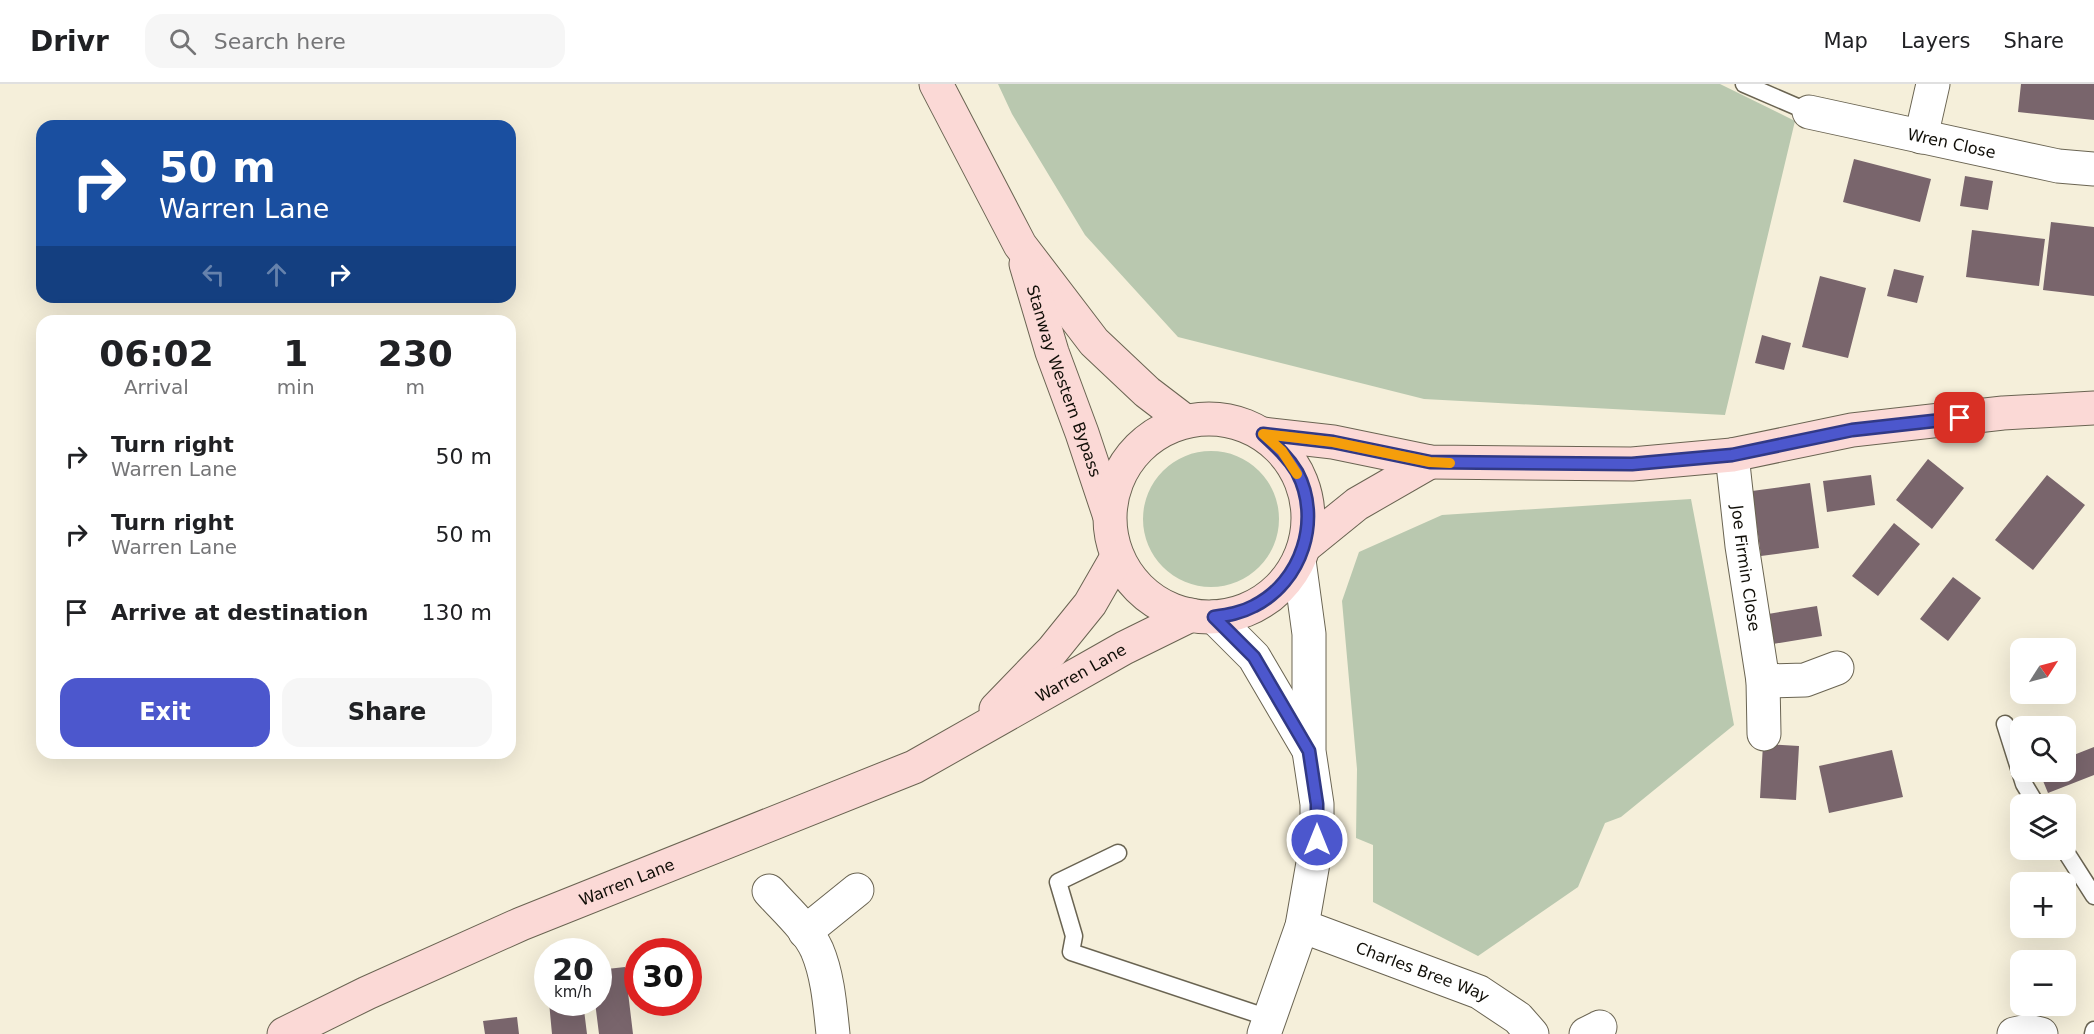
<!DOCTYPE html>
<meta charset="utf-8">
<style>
:root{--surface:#fff;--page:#f6f6f6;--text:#202124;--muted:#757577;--line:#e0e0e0;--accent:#4c57cd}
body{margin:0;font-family:"DejaVu Sans",sans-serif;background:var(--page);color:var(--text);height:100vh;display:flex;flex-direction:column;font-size:22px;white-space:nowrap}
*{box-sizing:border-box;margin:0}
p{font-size:20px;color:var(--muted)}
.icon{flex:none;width:33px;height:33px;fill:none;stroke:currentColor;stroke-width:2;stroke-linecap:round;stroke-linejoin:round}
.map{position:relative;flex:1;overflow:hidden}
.side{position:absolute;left:36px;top:231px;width:480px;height:444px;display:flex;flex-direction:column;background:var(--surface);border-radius:18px;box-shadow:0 6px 24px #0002}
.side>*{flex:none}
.banner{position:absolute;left:36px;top:36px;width:480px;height:183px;border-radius:18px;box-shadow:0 6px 24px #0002;background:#1a4fa0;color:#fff;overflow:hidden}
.needle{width:39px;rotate:54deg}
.fabs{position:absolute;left:2010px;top:554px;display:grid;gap:12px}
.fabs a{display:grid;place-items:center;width:66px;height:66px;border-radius:12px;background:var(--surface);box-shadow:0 6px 24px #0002;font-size:30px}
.speed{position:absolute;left:534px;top:854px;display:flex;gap:12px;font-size:30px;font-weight:700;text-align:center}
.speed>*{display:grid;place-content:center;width:78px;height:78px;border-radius:50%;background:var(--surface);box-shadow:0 6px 24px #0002;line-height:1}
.speed small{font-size:15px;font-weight:400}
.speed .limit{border:9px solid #d22;background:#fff;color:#111}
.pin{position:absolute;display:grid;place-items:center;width:51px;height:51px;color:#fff;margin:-26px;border-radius:12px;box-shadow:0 3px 9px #0006}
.me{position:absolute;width:66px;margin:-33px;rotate:0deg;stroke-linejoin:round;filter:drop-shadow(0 0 4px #0008)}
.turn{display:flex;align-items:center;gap:21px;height:126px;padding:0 24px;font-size:27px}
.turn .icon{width:78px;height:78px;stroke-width:2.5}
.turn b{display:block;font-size:42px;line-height:51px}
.lanes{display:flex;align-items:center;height:57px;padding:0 24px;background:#0003;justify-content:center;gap:30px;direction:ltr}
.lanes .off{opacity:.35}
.eta{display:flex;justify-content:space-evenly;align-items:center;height:102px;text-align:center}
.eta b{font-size:36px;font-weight:800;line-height:42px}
.button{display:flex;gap:12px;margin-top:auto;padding:12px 24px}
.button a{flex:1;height:69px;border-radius:18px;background:var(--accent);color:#fff;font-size:24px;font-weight:800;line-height:69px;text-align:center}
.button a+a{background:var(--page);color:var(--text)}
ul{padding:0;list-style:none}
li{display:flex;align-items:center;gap:18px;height:78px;padding:0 24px}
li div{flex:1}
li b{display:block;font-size:22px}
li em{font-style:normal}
header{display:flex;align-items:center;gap:36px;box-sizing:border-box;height:84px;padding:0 30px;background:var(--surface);border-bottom:2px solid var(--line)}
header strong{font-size:28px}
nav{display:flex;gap:33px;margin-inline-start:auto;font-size:21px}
.search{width:420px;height:54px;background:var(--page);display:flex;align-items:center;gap:15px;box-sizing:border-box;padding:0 21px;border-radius:18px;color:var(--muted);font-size:22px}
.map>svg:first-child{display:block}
.green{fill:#b9c8af}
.building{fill:#79656c}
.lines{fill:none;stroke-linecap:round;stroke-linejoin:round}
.lane-casing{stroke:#6a6452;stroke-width:19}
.street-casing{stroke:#6a6452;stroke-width:35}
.secondary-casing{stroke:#6a6452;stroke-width:35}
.lane{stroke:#fff;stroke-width:16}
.street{stroke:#fff;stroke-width:33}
.secondary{stroke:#fbd9d6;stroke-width:33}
.route-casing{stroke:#313985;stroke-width:15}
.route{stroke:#4c57cd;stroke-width:10}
.slow{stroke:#f59e0b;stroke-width:10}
.labels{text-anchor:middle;stroke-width:4.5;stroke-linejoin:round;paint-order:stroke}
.street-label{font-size:16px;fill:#100e07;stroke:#f5efda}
</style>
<header>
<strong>Drivr</strong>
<div class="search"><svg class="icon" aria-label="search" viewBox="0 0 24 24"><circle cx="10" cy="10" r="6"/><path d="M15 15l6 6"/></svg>Search here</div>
<nav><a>Map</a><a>Layers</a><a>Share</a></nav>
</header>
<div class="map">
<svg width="2094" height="950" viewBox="0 0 2094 950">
<rect width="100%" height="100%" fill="#f5efda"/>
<path class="green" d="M998,0h722l75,37 -70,294 -301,-16 -246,-62 -93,-102 -73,-121z
M1143 435a68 68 0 1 1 136 0a68 68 0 1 1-136 0Z
M1691,415l43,226 -113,92 -16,6 -27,64 -100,69 -105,-54v-57l-17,-7 1,-69 -15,-168 17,-49 83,-37z"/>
<path class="building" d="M2021,0h73v36l-76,-8z
M1854,75l77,20 -11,43 -77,-20z
M1965,92l28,5 -5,29 -28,-4z
M2051,138l43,5v69l-51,-6z
M1972,146l73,9 -6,47 -73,-9z
M1894,185l30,7 -7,27 -30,-7z
M1820,192l46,12 -18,70 -46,-11z
M1762,251l29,8 -7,27 -29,-7z
M1928,375l36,29 -32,41 -36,-29z
M1871,391l4,30 -48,7 -4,-31z
M2047,391l38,30 -52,65 -38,-30z
M1810,399l9,65 -58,8 -9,-65z
M1894,439l26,21 -42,52 -26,-20z
M1953,493l28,21 -33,43 -28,-22z
M1817,522l5,30 -49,8 -5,-30z
M1763,660l36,2 -3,54 -36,-2z
M2094,663v28l-46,18 -9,-22h27v-13z
M1892,666l11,47 -74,16 -10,-47z
M625,883l8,67h-34l-4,-32h3v-32z
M549,918h34l4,32h-35z
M517,933l2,17h-34l-2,-13z"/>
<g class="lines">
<g class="lane-casing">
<path id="lane" d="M1744,0l65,28
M2005,640l19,60 12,20
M2064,765l30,47
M1118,769l-60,29 16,54 -3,16 198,66
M2093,950l1,-4"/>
</g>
<g class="street-casing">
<g id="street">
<path id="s1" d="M1809,28l249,54 36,3"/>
<path d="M1921,53l12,-53"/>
<path id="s2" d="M1732,371l10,91 21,135 1,53"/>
<path d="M1214,533l40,40 54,92"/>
<path d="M1763,597l42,-1 32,-12"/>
<path d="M769,807c16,18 38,37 48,59 11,26 13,56 16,84"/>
<path id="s3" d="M1302,842l177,66 39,26 14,16"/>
<path d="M805,848l52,-42"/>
<path d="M1264,950l38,-108 15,-86v-36l-8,-53v-117l-10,-74"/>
<path d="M1586,950l14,-7"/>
<path d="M2014,950l14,-3 13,3"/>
</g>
</g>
<g class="secondary-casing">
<g id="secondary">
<path d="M936,0l84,161 74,97 53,50 38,29"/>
<path id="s4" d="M1026,180l26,88 30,81 27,81"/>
<circle cx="1209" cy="434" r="99"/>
<path d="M1263,350l70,8 97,20 202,2 100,-9 120,-25 151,-17 91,-5"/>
<path d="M1304,463l53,-43 73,-42"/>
<path d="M996,625l56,-58 38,-47 27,-47"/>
<path id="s5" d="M284,950l83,-41 154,-69 393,-157 210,-119 67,-33"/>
</g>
</g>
<use href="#lane" class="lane"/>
<use href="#street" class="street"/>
<use href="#secondary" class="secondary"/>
</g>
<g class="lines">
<g class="route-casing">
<path id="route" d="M1317,756v-36l-8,-53 -55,-94 -40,-40c14,-2 27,-4 40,-11 48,-24 68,-87 43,-134 -9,-15 -21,-26 -34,-38l70,8 97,20 202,2 100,-9 120,-25 108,-12"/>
</g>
<use href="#route" class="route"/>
<path class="slow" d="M1297,390l-15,-23 -19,-17 70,8 97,20 20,1"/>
</g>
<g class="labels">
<g class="street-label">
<text dy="6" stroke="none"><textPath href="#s1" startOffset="146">Wren Close</textPath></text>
<text dy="6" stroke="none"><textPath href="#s4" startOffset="123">Stanway Western Bypass</textPath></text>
<text dy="6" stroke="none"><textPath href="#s2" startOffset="114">Joe Firmin Close</textPath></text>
<text dy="6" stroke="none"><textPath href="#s5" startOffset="876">Warren Lane</textPath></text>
<text dy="6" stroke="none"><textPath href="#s5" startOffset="375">Warren Lane</textPath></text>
<text dy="6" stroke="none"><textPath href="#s3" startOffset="129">Charles Bree Way</textPath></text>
</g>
</g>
</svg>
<div class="fabs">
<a><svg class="needle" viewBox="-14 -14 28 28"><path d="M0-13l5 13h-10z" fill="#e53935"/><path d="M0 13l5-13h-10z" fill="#757577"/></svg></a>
<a><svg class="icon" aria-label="search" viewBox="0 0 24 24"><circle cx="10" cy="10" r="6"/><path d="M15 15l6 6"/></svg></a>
<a><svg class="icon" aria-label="layers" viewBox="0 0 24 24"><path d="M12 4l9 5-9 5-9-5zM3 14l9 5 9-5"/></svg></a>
<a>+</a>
<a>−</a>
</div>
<div class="speed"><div>20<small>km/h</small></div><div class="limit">30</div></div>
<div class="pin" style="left:1960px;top:334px;background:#d93025"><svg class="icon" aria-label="arrive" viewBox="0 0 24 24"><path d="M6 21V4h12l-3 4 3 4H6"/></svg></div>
<svg class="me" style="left:1317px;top:756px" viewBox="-20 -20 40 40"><circle r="17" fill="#4c57cd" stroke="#fff" stroke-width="3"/><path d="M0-11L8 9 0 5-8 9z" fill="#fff"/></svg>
<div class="banner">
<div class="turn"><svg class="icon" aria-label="right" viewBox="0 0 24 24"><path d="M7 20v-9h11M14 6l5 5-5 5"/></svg><div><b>50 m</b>Warren Lane</div></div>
<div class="lanes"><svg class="icon off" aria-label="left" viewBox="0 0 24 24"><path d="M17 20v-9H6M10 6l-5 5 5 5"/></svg><svg class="icon off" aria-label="ahead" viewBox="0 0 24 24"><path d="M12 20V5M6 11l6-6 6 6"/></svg><svg class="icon" aria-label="right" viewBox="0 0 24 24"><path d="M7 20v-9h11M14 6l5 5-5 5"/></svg></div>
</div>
<section class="side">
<div class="eta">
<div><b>06:02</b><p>Arrival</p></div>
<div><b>1</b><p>min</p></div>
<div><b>230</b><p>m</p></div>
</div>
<ul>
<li><svg class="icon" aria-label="right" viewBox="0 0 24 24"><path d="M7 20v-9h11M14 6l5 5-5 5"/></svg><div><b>Turn right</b><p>Warren Lane</p></div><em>50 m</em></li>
<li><svg class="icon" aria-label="right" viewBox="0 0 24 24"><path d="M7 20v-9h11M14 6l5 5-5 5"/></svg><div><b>Turn right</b><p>Warren Lane</p></div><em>50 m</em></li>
<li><svg class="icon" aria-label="arrive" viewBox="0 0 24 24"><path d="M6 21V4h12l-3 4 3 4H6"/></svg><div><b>Arrive at destination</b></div><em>130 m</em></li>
</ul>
<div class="button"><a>Exit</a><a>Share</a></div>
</section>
</div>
